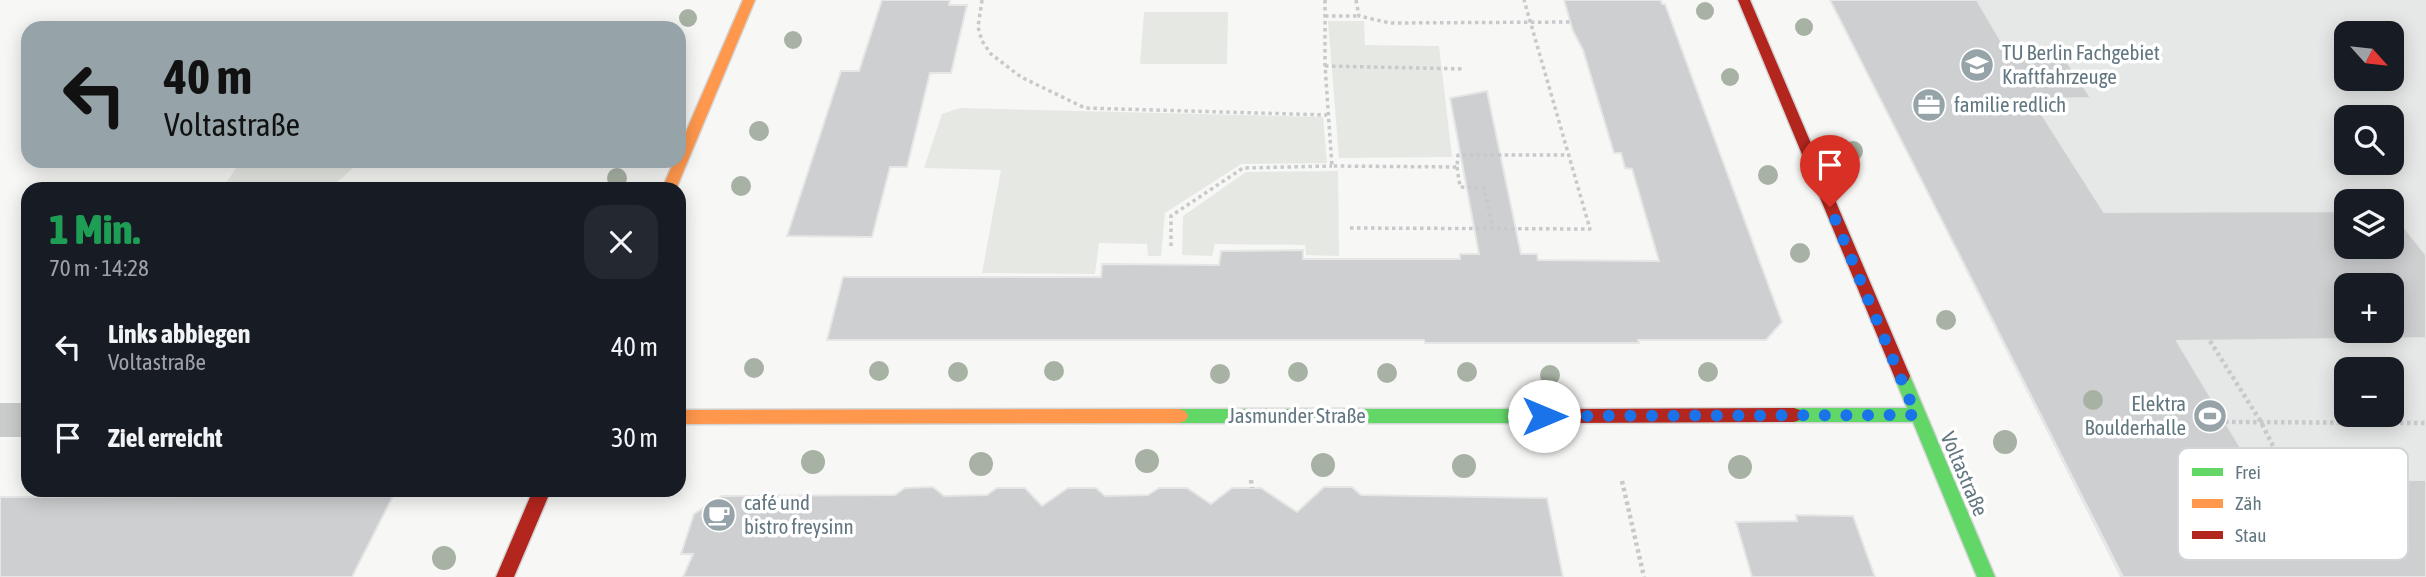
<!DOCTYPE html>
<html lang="de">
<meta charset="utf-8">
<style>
:root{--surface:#171b24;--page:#242831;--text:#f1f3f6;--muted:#9ea1a6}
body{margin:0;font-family:"Asap Condensed",sans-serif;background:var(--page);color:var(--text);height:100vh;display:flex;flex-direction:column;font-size:26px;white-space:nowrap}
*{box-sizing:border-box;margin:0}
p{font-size:23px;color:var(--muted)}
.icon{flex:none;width:38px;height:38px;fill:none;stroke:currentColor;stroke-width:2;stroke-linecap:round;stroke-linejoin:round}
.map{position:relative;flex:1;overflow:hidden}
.details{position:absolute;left:21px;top:182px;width:665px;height:315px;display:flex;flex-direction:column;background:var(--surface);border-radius:21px;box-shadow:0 4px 18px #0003}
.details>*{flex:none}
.guide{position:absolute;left:21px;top:21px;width:665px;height:147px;border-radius:21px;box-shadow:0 4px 18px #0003;background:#96a4aa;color:#111;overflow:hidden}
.needle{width:46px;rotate:117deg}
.buttons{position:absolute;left:2334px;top:21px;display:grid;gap:14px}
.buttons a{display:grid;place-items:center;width:70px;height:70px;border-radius:14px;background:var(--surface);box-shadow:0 4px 18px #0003;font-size:35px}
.pin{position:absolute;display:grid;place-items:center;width:60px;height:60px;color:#fff;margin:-72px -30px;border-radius:50% 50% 50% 0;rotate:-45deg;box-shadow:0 0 7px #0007}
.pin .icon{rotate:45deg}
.me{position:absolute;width:77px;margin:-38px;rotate:90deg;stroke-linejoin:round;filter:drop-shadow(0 0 5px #0008)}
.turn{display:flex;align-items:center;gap:24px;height:147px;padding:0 28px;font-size:32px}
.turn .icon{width:91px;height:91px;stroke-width:2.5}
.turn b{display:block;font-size:49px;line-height:60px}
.round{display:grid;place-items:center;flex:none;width:74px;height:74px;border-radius:21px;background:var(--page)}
.summary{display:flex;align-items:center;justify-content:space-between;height:119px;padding:0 28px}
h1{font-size:42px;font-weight:800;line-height:52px;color:#1e9e55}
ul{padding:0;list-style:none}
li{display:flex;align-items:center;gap:21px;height:91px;padding:0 28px}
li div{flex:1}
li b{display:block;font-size:26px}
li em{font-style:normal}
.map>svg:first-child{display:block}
.built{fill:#e6e8e7;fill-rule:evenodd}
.green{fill:#e6e9e3}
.building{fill:#cdcfd0;stroke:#e6e6e6;stroke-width:2;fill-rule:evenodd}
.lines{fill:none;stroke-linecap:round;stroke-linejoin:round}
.fast-casing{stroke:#d3d4d4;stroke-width:3}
.slow-casing{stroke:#d3d4d4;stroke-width:3}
.jam-casing{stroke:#d3d4d4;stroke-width:3}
.path-far1{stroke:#c8c9ca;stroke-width:3.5;stroke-dasharray:3.5 3.5;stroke-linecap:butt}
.path{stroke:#c8c9ca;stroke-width:4.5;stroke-dasharray:3.5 3.5;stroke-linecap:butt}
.street{fill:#cacccc;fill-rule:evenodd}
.fast{fill:#63d668;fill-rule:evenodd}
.slow{fill:#ff974d;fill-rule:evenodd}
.jam{fill:#b3261e;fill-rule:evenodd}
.tree{fill:#a8b2a4}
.route{stroke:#1a73e8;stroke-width:12;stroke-dasharray:0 21.6}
.labels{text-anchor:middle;stroke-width:7;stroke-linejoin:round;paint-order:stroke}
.poi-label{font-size:21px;fill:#627781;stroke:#fff;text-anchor:start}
.street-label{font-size:21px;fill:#627781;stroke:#fff}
.key{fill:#fff;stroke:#d0d6d9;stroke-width:2}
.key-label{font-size:19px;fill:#627781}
</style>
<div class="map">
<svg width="2426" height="577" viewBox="0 0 2426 577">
<rect width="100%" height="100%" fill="#f7f7f6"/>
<path class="built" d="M1830,0h596v577h-306zM2347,33h45v46h-45zM2347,117h45v46h-45zM2347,201h45v46h-45zM2347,285h45v46h-45zM2347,369h45v46h-45z"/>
<path class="green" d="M1144,12h84l-1,52h-87z
M1328,21h36l1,24 74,1 13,111 -113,1z
M960,108l363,9 4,46 -86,1 -76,49 -4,43h-13l-1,-12 -48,-1 -4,31 -113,-1 19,-103 -77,-2 18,-54z
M241,161h114v5l-23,21 -65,2 -41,-6z
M1338,171l1,85 -33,-1 -1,-10 -90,-1 -3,12 -30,-1 1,-39 63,-44z"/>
<path class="building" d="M882,0h68l-1,5h18l-16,68h-21l-23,94h-17l-18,70 -85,-1 54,-165h18z
M1564,0h97l1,4h3l117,318 -16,18h-128l1,3h-214l-1,-3h-597l16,-63h258l1,-13 117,1 2,-14 82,-1v9h157v-5h19l-29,-156 37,-7 34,163h16l1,6 121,1 -27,-92 -7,-1 -4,-15h-7l-31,-103 -10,-19z
M1830,0h147l27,46 52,-1 35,53 -59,1 72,113 243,-1v36h45v-35l34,43v83l-249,3 83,139h166v97h-303zM2347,285h45v46h-45z
M933,487l11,9 43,-1 10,-7h28l17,18 26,-18h28l9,8 43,-1 11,-7h28l24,16 21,-16h29l36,24 27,-25h28l9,8 186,3 16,79h-880l10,-23h-12l13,-40 28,-18 173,-1 10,-7z
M393,496l-41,81h-352v-80z
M1796,515l57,1 22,61h-123l-16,-55 61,-1z"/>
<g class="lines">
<g class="fast-casing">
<path id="fast" d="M1902,369l6,2 2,5 85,201h-18l-64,-155h-119l-6,-2 -3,-5 3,-5 6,-2h113l-13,-32 2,-5z
M1179,409h391l6,2 3,5 -3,5 -6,2h-391l-6,-2 -3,-5 3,-5z"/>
</g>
<g class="slow-casing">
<path id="slow" d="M743,0h12l-79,189h-14l12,-28h5v-13z
M1179,409l6,2 3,5 -3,5 -6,2 -500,1v-14z"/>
</g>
<g class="jam-casing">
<path id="jam" d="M1738,0h12l160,376 -2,5h-12l-2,-5z
M1794,408l6,2 3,5 -3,5 -6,2 -224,1 -6,-2 -3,-5 3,-5 6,-2z
M533,490h18l-37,87h-18z"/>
</g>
<path class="path-far1" d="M982,0l-4,27 4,14 9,13 30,23 64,31 242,7
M1325,0v66l7,100 125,1 1,-12h109
M1356,0l3,16 31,7 184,-1
M1325,16h34
M1325,66l140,3
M1457,167l3,20 24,1 9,40
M1350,228l240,1 -66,-229
M1171,246v-30l72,-48 89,-2"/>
<path class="path" d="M2210,341l51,81 29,58
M2225,422l201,1
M1251,480l1,8
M1622,481l22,96"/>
<path class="street" d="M0,403h28v34h-28z"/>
<use href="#fast" class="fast"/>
<use href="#slow" class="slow"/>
<use href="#jam" class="jam"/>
</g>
<g class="tree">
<circle cx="1705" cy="11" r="9"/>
<circle cx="688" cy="18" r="9"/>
<circle cx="1804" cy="27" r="9"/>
<circle cx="793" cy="40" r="9"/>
<circle cx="1730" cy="77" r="9"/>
<circle cx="759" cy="131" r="10"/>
<circle cx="1853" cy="151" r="10"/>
<circle cx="1768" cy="175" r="10"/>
<circle cx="617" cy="178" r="10"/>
<circle cx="741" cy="186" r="10"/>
<circle cx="1800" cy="253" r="10"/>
<circle cx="1946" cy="320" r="10"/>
<circle cx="754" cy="368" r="10"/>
<circle cx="879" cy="371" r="10"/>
<circle cx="1054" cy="371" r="10"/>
<circle cx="958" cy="372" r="10"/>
<circle cx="1298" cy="372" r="10"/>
<circle cx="1467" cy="372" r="10"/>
<circle cx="1708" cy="372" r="10"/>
<circle cx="1387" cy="373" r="10"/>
<circle cx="1220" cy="374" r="10"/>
<circle cx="1550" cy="375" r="10"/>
<circle cx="2093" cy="400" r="10"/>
<circle cx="2005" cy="442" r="12"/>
<circle cx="1147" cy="461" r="12"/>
<circle cx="813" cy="462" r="12"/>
<circle cx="981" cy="464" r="12"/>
<circle cx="1323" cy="465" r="12"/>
<circle cx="1464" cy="466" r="12"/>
<circle cx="1740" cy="467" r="12"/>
<circle cx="444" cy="558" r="12"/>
</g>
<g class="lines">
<path class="route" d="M1544,416l372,-1 -86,-208"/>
</g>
<defs>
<g id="university-disc" transform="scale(1.75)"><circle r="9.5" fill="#96a4aa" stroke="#fff"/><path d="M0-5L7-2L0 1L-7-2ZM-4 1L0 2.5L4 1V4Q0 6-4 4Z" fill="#fff"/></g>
<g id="office-disc" transform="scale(1.75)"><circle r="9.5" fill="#96a4aa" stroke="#fff"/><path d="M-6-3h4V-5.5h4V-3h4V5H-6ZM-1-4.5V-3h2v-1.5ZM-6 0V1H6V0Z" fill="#fff"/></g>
<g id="stadium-disc" transform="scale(1.75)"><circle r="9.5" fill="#96a4aa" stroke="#fff"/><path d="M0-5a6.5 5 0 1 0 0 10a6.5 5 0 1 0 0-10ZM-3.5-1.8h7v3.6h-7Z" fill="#fff"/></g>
<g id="cafe-disc" transform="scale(1.75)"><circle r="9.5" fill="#96a4aa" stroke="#fff"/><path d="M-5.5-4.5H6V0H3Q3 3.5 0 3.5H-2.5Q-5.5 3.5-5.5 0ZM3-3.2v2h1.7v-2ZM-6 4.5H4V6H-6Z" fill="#fff"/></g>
</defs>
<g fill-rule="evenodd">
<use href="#university-disc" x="1977" y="65"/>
<use href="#office-disc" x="1929" y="105"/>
<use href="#stadium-disc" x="2210" y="416"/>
<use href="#cafe-disc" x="719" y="515"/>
</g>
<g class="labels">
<g class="poi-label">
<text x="2002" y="60">TU Berlin Fachgebiet<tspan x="2002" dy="24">Kraftfahrzeuge</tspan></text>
<text x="1954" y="112">familie redlich</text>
<text x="2186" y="411" text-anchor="end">Elektra<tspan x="2186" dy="24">Boulderhalle</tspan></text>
<text x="744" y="510">café und<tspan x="744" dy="24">bistro freysinn</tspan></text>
</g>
<g class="street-label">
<text x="1297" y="423">Jasmunder Straße</text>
<text transform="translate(1964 474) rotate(67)" y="7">Voltastraße</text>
</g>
</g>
<rect x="2178" y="448" width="230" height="112" rx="10" class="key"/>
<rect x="2192" y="468" width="31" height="8" fill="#63d668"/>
<rect x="2192" y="499" width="31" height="9" fill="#ff974d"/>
<rect x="2192" y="531" width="31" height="8" fill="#b3261e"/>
<g class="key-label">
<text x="2235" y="479">Frei</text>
<text x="2235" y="510">Zäh</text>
<text x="2235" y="542">Stau</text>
</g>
</svg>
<div class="buttons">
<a><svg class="needle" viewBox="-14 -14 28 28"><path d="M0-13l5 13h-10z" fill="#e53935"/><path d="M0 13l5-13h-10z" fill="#9ea1a6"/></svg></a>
<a><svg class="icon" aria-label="search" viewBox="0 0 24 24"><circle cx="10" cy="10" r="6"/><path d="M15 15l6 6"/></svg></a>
<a><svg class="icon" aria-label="layers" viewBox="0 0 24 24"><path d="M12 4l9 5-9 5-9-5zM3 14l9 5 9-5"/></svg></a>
<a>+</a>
<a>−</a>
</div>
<div class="pin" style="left:1830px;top:207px;background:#d93025"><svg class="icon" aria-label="arrive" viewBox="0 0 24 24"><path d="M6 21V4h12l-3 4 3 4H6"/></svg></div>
<svg class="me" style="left:1544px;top:416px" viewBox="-20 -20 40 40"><circle r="19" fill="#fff"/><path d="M0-13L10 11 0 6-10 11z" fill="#1a73e8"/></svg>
<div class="guide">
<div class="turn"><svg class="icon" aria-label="left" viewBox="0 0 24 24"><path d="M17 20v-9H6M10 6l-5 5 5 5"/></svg><div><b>40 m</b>Voltastraße</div></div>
</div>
<section class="details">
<div class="summary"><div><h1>1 Min.</h1><p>70 m · 14:28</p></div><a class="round"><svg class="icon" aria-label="close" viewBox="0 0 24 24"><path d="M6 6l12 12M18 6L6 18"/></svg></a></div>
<ul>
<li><svg class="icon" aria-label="left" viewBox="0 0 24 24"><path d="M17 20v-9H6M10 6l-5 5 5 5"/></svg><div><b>Links abbiegen</b><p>Voltastraße</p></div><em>40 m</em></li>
<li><svg class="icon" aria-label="arrive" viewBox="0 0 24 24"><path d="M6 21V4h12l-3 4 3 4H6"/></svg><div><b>Ziel erreicht</b></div><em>30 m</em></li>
</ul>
</section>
</div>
